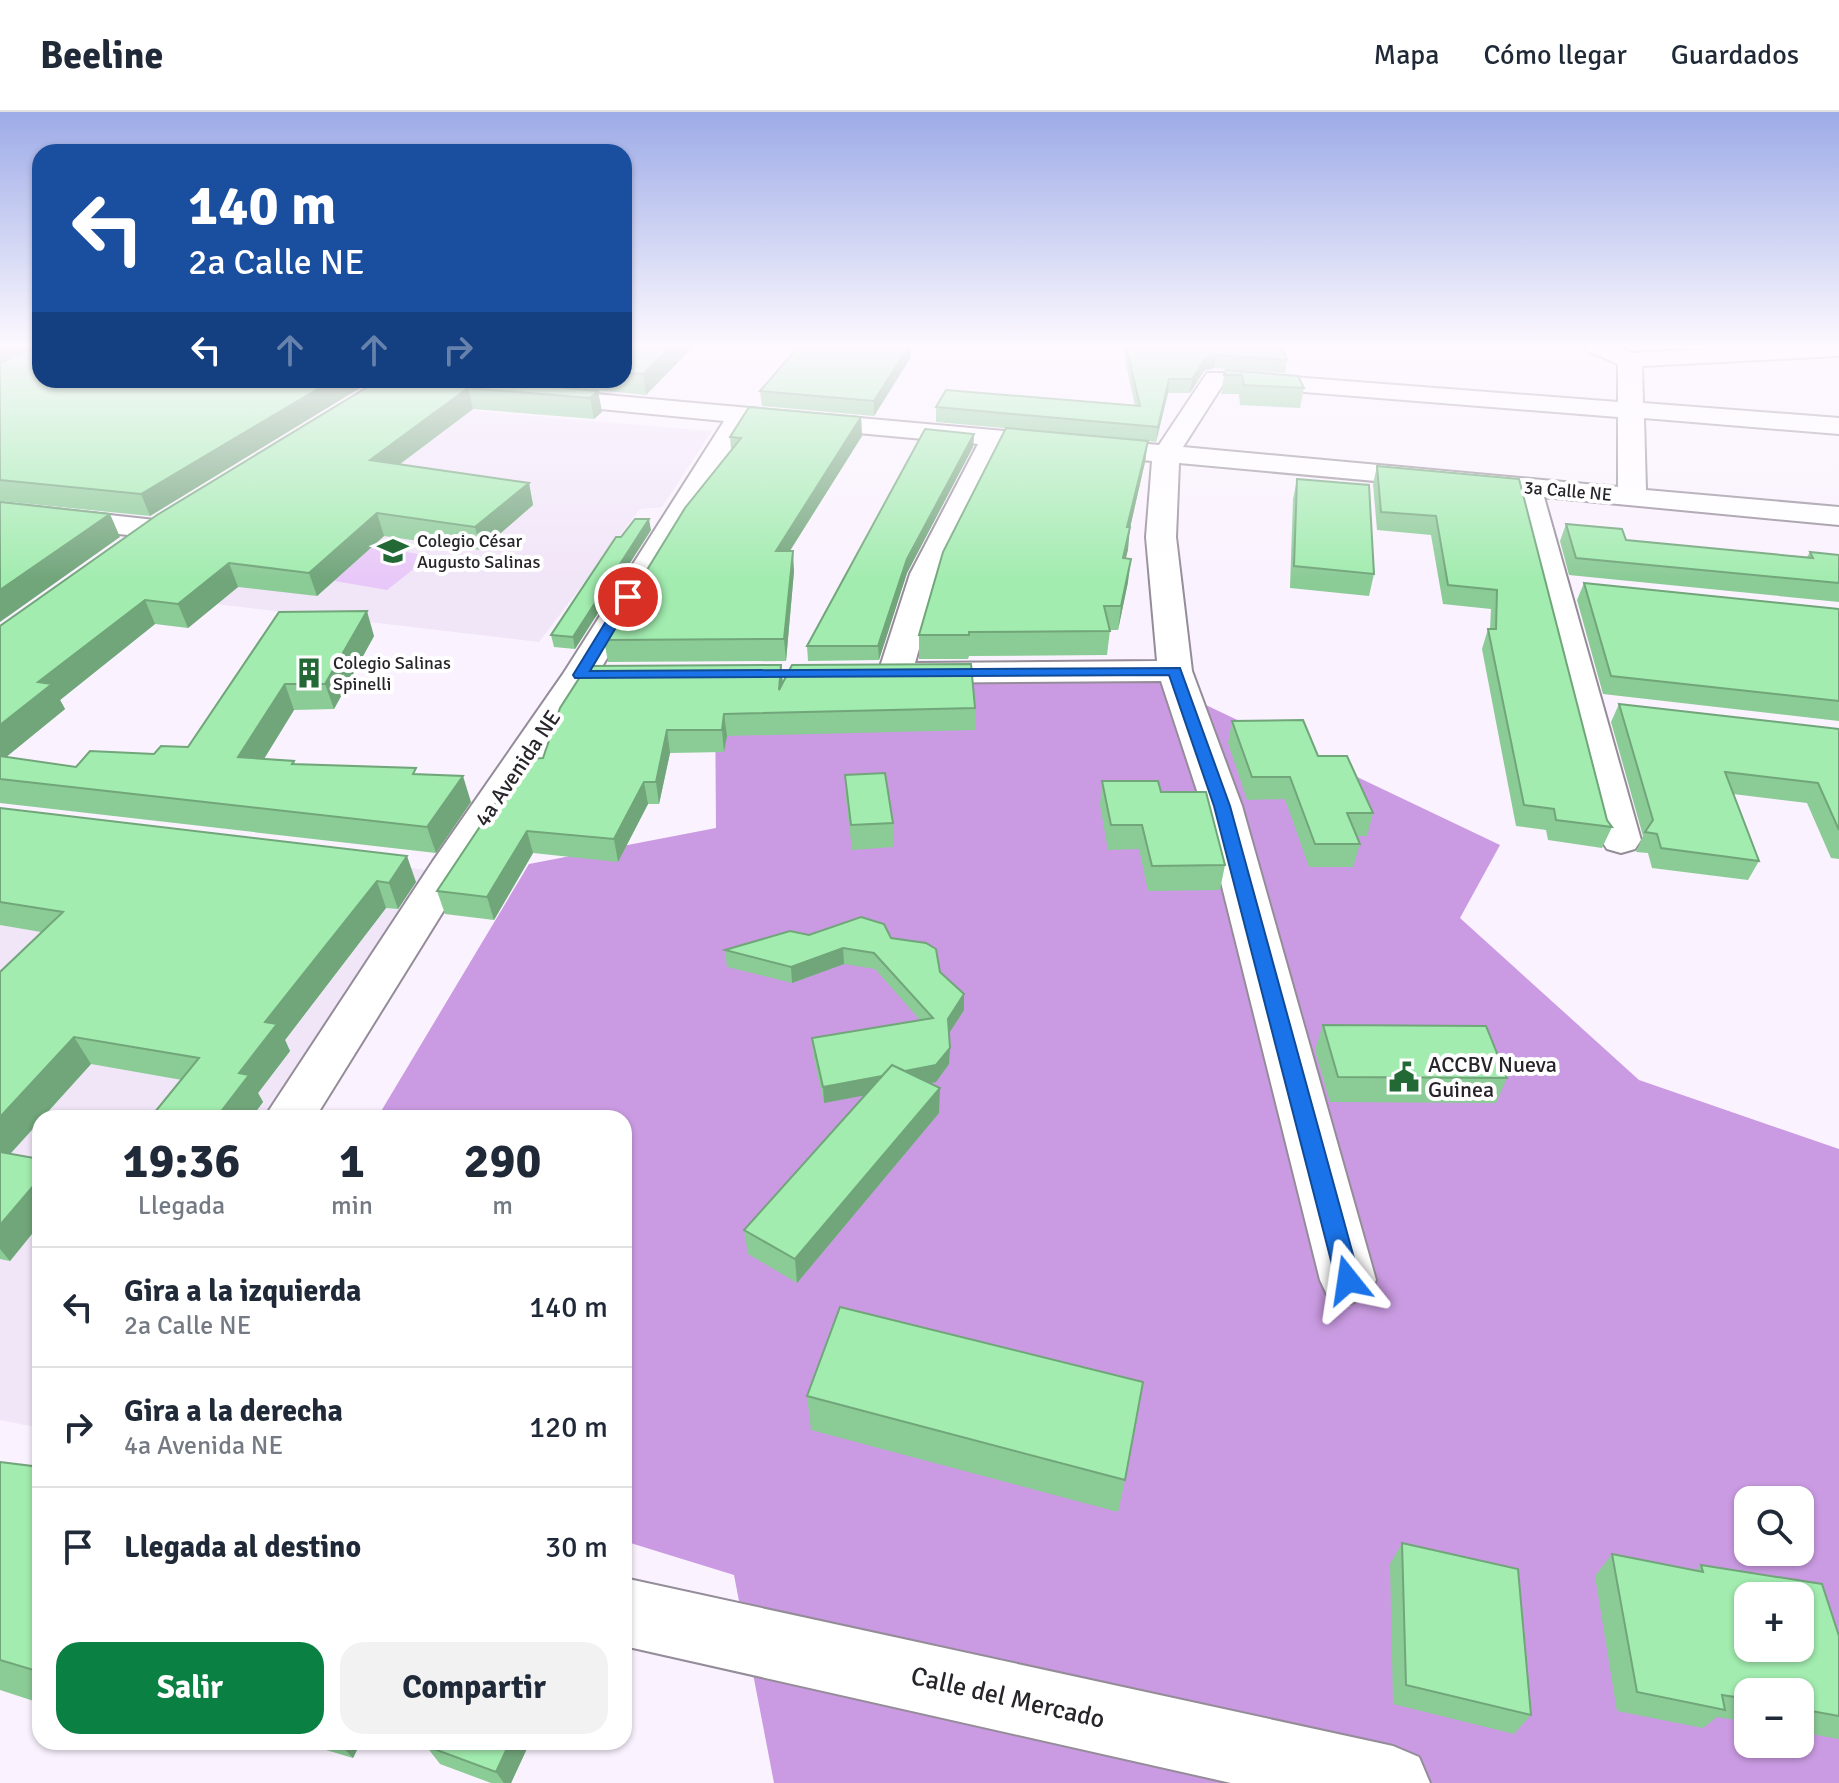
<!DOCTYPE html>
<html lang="es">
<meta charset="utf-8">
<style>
:root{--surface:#fff;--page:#f2f2f3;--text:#1f2937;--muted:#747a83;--line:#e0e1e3;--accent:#0b8043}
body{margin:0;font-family:Signika,sans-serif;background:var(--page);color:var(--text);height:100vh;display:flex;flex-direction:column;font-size:30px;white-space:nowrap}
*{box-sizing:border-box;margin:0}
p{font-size:26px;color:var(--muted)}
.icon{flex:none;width:44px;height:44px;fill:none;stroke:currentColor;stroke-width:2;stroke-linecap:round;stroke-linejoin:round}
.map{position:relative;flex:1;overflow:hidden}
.panel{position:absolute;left:32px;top:998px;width:600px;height:640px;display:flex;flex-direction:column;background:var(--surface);border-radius:24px;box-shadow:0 2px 6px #0004}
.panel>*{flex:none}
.top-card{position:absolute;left:32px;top:32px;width:600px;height:244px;border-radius:24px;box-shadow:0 2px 6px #0004;background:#1a4fa0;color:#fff;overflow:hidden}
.fabs{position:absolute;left:1734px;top:1374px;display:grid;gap:16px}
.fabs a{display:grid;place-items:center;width:80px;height:80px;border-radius:16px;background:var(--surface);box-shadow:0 2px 6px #0004;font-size:40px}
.pin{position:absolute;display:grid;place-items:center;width:68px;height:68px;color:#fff;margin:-34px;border:4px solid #fff;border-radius:50%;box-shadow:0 2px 8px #0007}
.me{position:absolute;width:88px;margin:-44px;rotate:345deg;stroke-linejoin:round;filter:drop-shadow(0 0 6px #0008)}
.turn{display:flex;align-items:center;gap:28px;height:168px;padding:0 24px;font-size:36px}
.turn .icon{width:104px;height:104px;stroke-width:2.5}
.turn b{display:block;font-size:56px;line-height:68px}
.lanes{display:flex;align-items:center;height:76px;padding:0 24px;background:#0003;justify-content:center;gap:40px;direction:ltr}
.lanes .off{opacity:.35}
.eta{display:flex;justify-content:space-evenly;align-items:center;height:136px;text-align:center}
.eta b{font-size:48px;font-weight:700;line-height:56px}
.primary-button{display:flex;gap:16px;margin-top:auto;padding:16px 24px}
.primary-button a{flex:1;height:92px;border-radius:24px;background:var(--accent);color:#fff;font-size:32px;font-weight:700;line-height:92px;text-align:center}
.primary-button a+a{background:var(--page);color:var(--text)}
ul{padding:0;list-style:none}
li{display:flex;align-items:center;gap:24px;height:120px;padding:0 24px;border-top:2px solid var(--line)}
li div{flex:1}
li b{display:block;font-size:30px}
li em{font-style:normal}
header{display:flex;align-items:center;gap:48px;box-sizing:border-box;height:112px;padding:0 40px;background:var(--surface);border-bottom:2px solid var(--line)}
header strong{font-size:38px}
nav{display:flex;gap:44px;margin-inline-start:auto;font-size:28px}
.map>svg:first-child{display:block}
.built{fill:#f1e5f8}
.green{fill:#e8c8f8}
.forest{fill:#ca9be2;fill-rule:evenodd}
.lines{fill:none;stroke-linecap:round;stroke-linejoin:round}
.minor-casing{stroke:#948c98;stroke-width:4}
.minor{fill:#fff;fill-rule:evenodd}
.wall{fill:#8bcb96}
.shaded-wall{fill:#71a57a}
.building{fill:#a2ecaf;stroke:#71a57a;stroke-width:2;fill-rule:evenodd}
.route{fill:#1a73e8;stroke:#114b97;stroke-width:2}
.labels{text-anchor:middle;stroke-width:8;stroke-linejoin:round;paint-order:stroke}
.far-street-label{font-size:18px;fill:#28252a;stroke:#fff}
.far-poi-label{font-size:18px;fill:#28252a;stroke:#fff;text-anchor:start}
.street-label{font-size:22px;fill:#28252a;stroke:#fff}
.poi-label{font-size:22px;fill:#28252a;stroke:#fff;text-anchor:start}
.near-street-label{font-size:26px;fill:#28252a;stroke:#fff}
</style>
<header>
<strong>Beeline</strong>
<nav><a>Mapa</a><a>Cómo llegar</a><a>Guardados</a></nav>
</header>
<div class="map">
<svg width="1839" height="1671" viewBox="0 0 1839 1671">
<rect width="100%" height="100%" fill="#faf2fe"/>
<path class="built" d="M404,293l308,26 -50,76 -22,2 -101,133 -417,-49z
M0,706l443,54 -165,246h-238v310l-40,-8z"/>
<path class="green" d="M318,425l112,19 -43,34 -116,-20z"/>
<path class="forest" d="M1145,564l355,169 -40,73 179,162 200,69v634h-1065l-40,-208 -110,-34v-423h-247l152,-254 187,-36 -1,-140zM1748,1388h52v52h-52zM1748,1484h52v52h-52zM1748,1580h52v52h-52z"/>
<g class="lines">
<g class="minor-casing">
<path id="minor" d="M1585,234h31l17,7 133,-7h73v10l-197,10 1,37 196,15v16l-195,-16 2,72 193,17v18l-295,-28 97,343 -6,9 -14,4 -14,-4 -6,-9 -85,-346 -337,-31 -3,74 16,134 50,135 134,474 -8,17 -20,7 -20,-7 -8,-17 -118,-474 -41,-125 -266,2 -12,-3 -5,-7 32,-99 68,-130 -230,-21 -151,252 -130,198 -152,245h-51l169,-257 130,-187 161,-253 -185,-18 -9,-2 -3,-5 3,-5 9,-2 620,56 48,-72h16l4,5 -44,69 435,40v-70l-377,-30 -8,-2 -4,-5 4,-5 8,-2 377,29v-38l-30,-13zM1003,335l149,14 -6,76 11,124 -242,2 25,-89z
M0,391l155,17 10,3 5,6 -5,6 -10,3 -155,-17z
M624,1466l769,168 26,11 11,26h-199l-607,-137z"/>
</g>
<use href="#minor" class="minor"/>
</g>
<path class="wall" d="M0,234l40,34h333l-223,136 -150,-15z
M624,234h70l-48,49 -150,-15h128z
M799,234h112v11l-37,59 -112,-10 -2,-15z
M1122,234h159l6,14 -2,13 -71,-5 -10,3 -14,22h-22l-12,49 -8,-1 -3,21 -15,65 -4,31 2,24 -10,48h-8l-3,25 -138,1 -1,3h-49v-24l219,-195 -202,-18v-15l199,-1z
M1226,258l78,18 -4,20 -60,-3 -1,-11h-18l3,-19z
M379,268l219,11 4,21 -8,7 -121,-10 -73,55 129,19 4,22 -52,45 -97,-14 -67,60 -79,-9 -50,41 -33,-4 -95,76 5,9 -59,48 70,10 112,-20 91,-135 95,24 -40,73 -40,1 -30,49 30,2 1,3 123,10 53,28 -35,51 -436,-50v-177z
M861,305l1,19 -72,115 4,20 -8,90 -178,1 -4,-22 127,-190 -1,-13z
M974,322l-1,13 -66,126 -28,87 -71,1 -1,-15z
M1377,354l142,13 88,341 5,7 -10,21 -54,-8 -2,-10 -30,-4 -34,-177 6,-20h2l1,-20 -48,-5 -12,-69 -54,-5 -4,-46z
M1297,367l77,95 -5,22 -79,-8 3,-89z
M1566,412l60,16 181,17 3,-5 29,3v47l-270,-27 -9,-34z
M651,418l-76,119 -21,-2 -3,-12 70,-98z
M1584,471l255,26v112l-236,-27 -26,-94z
M781,553l2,17 192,26v22l-248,6 -3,16 -54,1 -11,51h-11l-30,58 -85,-9 -39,67 -49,-6 -8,-23 106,-133z
M1619,592l220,25v130l-8,-1 -24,-55 -74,-9 26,67 -11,19 -96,-12 -4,-15 -12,-1 7,-16 -32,-114z
M1232,609l86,35 55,57 -6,23h-11l4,8 -7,23h-44l-24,-68 -38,1 -19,-57z
M845,663l48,48v24l-41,3 -6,-51z
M1102,669l59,11 64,73 -5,25 -72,1 -9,-42 -31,1 -8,-45z
M0,696l416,74 -18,27 -12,-1 -101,132 5,11 -32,42 5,9 -12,16h-101l32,-38 -91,-16 -81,90 30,5v65l-30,37 -10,-2v-287l41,-40 -41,-7z
M809,823l82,3 49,34 24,22v16l-15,23v31l-13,18 -7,1 10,30 -142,170 -49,-29 -4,-24 121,-135 -41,8 -11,-49 -1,-16 108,-18 -45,-51 -31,-5 -52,19 -65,-16 -2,-17z
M1323,913l184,53 -11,25 -166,-1 -15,-52z
M807,1284l318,84 -7,32 -307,-82z
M0,1350l40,5v236l-40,-13z
M1402,1431l129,172 -17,19 -121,-30 -3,-140z
M1612,1442l83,17 6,-6 138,151v23l-39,-7v-40h-52v30l-31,-5 -14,11 -86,-17 -22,-135z
M304,1630h57l-8,16 -47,-14z
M530,1630l-19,41h-20l-51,-19 -14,-18z"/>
<path class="shaded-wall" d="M0,234h40l-40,19z
M672,234h22l-48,49 -3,-21z
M909,234h2v11l-37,59v-15z
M1216,243l-2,13 -10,3 -14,22 2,-14 14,-21z
M1169,267l-1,14 -12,49 2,-15z
M333,268h40l-223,136 -9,-22z
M468,276l5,21 -97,73 -6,-22z
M598,279l4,21 -8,7 -4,-21z
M861,305l1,19 -85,135 -1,-20z
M974,322l-1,13 -66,126 -28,87 -1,-14 29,-87z
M1148,329l-3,21 -20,88 2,-23z
M529,371l4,22 -52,45 -6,-23z
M377,401l7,23 -67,60 -8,-23z
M110,402l10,23 -120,85v-32z
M649,407l2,11 -76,119 -2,-12z
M1130,415l-2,23 -8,31 3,-23z
M793,439l1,20 -8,90 -2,-22z
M1131,447l-3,23 -10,48 3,-24z
M229,451l9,24 -50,41 -10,-24z
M145,488l10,24 -95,76 5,9 -65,53v-37l38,-43z
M367,499l7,25 -40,73 -9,-25z
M781,553l2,22 -4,3z
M285,572l9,26 -45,73 -11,-26z
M724,602l3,22 -3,16 -2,-22z
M667,618l3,23 -11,51 -3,-22z
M463,664l8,26 -35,51 -9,-26z
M644,670l4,22 -30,58 -4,-23z
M527,719l6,22 -39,67 -7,-23z
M407,744l9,26 -18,27 -9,-26z
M377,769l9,27 -101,132 5,11 -32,42 5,9 -12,16h-35l49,-96z
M843,836l1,16 -52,19 -1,-16z
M964,882v16l-16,25v-16z
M74,925l17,27 -49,54h-2v3l-40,44v-48z
M950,936l-1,16 -13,18 -112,21 -1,-16z
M940,976l-1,25 -142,170 -2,-24z
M40,1066v46l-30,37 -10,-12v-24z
M338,1630h23l-8,16z
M510,1630h20l-19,41h-7l-8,-11z"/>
<path class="building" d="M33,234h7v34h293l-192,114 -141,-14v-117l33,-15z
M624,234h48l-29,28 -19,-1z
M799,234h110l-35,55 -114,-10z
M1126,234h155l6,14 -71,-5 -10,3 -14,21h-23l-11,48 -222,-20 10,-17 194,16z
M1226,258l72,6 6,12 -60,-3 -2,-10h-18z
M379,268h103l116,11 -8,7 -122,-10 -98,72 159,23 -54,44 -98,-14 -68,60 -80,-10 -51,41 -33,-4 -107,82 14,2 -52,41v-99l157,-111z
M749,295l112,10 -85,134h17l-9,88 -180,1 81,-132 56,-70 -11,-1z
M1006,316l142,13 -21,86h3l-7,31 8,1 -10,47h-17l6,25 -141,1v3h-50l24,-83z
M925,317l49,5 -67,125 -29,87h-71z
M1377,354l142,13 88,341 5,7 -56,-7 -2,-11 -30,-4 -36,-176h8l1,-39 -49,-5 -12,-69 -55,-4z
M1297,367l72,6 5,89 -80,-8z
M0,390l110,12 -110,76z
M635,407h14l-76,118 -22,-2 65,-98h5z
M1566,412l56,5 4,11 187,18 -3,-6 29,3v28l-263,-25z
M1584,471l255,26v92l-228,-25z
M367,499l-42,73h-40l-47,73 56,4 -2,3 124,4 -3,6 50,2 -36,51 -427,-48v-23l76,11 14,-16 64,3 7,-8 27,1 91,-135z
M971,552l4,44 -251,6 -2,16h-55l-11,52h-12l-30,57 -87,-8 -40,66 -50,-6 88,-132 18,-1 17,-50 27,-42 194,-1 -2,25 13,-25z
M1619,592l220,25v101l-21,-47 -93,-11 34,89 -98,-13 -4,-14 -12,-2 8,-12z
M1303,608l15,36h29l26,57h-26l13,31h-45l-25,-67h-38l-20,-56z
M885,661l8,50 -42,2 -6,-50z
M1102,669h56l3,11h45l19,73 -73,1 -10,-41h-31z
M0,696l407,48 -18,27 -12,-2 -112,141 12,2 -38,49 10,2 -33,43h-66l49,-60 -125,-21 -74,80v-145l63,-60 -63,-10z
M861,805l23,7 7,14 35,5 10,6 4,23 24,22 -16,25 2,29 -14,17 -31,6 -13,-6 -10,11 -59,11 -11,-49 121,-20 -59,-65 -31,-5 -52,19 -66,-17 65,-19 19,4z
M1323,913l163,1 21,52 -169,-1z
M892,953l48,23 -145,171 -51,-29z
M0,1040l40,7v19l-40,47z
M840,1195l303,75 -18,98 -318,-84z
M0,1350l40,5v205l-40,-12z
M1402,1431l116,26 13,146 -125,-30z
M1612,1442l91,18 -2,-7 121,19 17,52v80l-39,-7v-17h-52v7l-26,-4 3,15 -88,-18zM1748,1484h52v52h-52z
M429,1630h81l-14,30 -70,-26z"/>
<linearGradient id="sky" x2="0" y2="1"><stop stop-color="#9dabe7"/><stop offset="0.5" stop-color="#fdf9ff"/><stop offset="1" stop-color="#fdf9ff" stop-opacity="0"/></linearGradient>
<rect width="1839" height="468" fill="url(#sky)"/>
<path class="route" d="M628,481l6,4 -44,74 590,-3 50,138 130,474 -4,7 -8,3 -8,-3 -4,-7 -122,-474 -45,-131 -594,3 -2,-3 48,-78z"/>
<defs>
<g id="school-bare" transform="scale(2.4)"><path d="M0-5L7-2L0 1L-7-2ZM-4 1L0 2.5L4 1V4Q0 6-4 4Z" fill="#226936" stroke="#fff" stroke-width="2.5" paint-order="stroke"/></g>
<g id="building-bare" transform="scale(2.4)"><path d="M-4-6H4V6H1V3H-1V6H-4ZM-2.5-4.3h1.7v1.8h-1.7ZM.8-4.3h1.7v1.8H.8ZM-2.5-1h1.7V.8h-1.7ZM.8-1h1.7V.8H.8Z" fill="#226936" stroke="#fff" stroke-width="2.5" paint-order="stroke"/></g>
<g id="civic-bare" transform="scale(2.4)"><path d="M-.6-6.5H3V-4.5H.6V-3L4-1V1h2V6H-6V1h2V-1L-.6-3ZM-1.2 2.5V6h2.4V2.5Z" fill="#226936" stroke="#fff" stroke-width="2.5" paint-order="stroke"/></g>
</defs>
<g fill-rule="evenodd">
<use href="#school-bare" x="393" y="439"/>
<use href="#building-bare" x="309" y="561"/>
<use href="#civic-bare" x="1404" y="965"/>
</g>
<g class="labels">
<g class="far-street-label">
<text transform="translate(1568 379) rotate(5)" y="6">3a Calle NE</text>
</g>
<g class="far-poi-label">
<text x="417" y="435">Colegio César<tspan x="417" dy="21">Augusto Salinas</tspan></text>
<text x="333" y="557">Colegio Salinas<tspan x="333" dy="21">Spinelli</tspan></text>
</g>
<g class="street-label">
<text transform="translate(517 656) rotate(-56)" y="8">4a Avenida NE</text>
</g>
<g class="poi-label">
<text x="1428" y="960">ACCBV Nueva<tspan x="1428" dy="25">Guinea</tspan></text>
</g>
<g class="near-street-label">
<text transform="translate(1008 1585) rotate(13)" y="9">Calle del Mercado</text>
</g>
</g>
</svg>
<div class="fabs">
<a><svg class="icon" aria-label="search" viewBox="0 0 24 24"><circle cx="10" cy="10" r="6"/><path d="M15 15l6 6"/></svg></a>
<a>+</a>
<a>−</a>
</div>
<div class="pin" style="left:628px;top:485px;background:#d93025"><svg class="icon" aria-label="arrive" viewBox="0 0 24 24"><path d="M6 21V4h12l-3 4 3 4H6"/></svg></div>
<svg class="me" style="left:1348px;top:1168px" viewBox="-20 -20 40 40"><path d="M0-17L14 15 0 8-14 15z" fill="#1a73e8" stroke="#fff" stroke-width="4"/></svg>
<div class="top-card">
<div class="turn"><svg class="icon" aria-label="left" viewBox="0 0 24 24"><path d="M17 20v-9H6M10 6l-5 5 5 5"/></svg><div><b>140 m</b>2a Calle NE</div></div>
<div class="lanes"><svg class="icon" aria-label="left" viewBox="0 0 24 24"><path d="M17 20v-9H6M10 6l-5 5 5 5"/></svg><svg class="icon off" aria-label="ahead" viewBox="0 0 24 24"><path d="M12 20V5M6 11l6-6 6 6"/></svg><svg class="icon off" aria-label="ahead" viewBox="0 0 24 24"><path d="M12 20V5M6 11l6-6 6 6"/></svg><svg class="icon off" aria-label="right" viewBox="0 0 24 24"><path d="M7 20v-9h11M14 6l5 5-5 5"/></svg></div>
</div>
<section class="panel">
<div class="eta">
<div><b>19:36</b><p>Llegada</p></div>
<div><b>1</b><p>min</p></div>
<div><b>290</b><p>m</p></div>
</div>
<ul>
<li><svg class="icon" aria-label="left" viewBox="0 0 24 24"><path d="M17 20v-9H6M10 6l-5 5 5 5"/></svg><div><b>Gira a la izquierda</b><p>2a Calle NE</p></div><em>140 m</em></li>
<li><svg class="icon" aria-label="right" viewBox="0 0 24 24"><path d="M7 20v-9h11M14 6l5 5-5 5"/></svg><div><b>Gira a la derecha</b><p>4a Avenida NE</p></div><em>120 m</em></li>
<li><svg class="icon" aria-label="arrive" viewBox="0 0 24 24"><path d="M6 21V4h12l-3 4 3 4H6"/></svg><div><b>Llegada al destino</b></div><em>30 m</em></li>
</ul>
<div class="primary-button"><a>Salir</a><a>Compartir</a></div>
</section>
</div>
